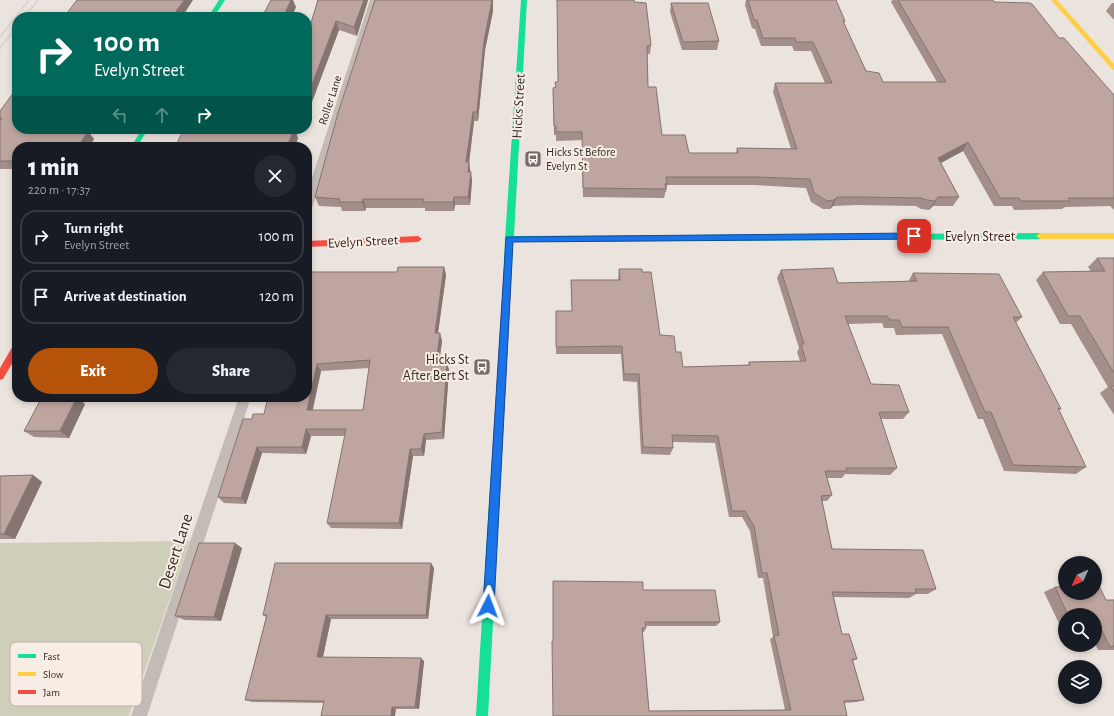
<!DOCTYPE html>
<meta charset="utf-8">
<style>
:root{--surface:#171b24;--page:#242831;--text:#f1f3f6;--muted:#9ea1a6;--line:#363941;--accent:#b45309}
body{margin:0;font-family:"Alegreya Sans",sans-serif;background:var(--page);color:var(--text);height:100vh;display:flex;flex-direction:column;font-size:15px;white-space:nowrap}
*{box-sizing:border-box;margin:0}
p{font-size:13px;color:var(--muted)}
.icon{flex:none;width:22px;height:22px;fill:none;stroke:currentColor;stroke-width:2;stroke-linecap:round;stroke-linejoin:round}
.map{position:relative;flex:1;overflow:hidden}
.drawer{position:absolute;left:12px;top:142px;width:300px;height:260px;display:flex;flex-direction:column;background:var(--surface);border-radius:16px;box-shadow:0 2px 6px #0003}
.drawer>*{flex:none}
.hud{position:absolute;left:12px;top:12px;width:300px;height:122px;border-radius:16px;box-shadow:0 2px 6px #0003;background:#00695c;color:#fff;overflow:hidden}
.needle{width:26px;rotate:225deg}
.fabs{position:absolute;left:1058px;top:556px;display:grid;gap:8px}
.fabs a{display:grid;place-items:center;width:44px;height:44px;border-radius:50%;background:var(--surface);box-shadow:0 2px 6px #0003;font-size:20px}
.pin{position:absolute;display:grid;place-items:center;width:34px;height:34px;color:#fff;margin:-17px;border-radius:8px;box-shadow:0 2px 6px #0006}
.me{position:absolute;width:44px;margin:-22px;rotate:3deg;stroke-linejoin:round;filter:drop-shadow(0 0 3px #0008)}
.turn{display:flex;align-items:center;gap:14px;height:84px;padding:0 16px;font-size:18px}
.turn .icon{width:52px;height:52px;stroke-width:2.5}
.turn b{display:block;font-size:28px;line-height:34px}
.lanes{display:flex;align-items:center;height:38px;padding:0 16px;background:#0003;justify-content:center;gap:20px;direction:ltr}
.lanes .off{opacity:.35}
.round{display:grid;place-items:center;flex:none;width:42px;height:42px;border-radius:21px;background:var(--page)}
.headline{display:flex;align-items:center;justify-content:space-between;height:68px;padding:0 16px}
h1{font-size:24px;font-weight:800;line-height:30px}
.button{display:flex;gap:8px;margin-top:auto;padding:8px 16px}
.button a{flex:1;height:46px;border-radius:24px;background:var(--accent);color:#fff;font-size:16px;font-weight:800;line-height:46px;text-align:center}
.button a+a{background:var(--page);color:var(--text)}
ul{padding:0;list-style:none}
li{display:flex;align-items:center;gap:12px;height:54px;margin:0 8px 6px;padding:0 8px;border:2px solid var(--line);border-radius:16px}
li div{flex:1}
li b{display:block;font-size:15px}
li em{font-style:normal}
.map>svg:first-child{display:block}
.green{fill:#cfcfb9}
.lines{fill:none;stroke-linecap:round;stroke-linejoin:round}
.lane{fill:#c4bbb7;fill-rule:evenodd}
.fast{fill:#16e098;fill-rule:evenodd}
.slow{fill:#ffcf43;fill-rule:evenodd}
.jam{fill:#f24e42;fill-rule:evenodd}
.rail{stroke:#aba5a2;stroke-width:2;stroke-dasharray:0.5 2;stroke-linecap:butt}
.wall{fill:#a38e8a;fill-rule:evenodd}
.shaded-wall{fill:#857470}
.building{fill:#bea5a0;stroke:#857470;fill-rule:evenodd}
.route{fill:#1a73e8;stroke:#114b97}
.labels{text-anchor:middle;stroke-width:4;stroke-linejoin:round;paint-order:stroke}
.far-street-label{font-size:12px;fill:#342926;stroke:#f8ede5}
.far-poi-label{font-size:12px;fill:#342926;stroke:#f8ede5;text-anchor:start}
.street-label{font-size:14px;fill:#342926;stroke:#f8ede5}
.poi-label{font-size:14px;fill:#342926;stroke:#f8ede5;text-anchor:end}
.near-street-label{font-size:17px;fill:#342926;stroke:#f8ede5}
.key{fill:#f8ede5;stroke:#bdb2ac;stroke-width:1}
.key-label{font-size:11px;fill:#342926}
</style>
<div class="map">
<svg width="1114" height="716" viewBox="0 0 1114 716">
<rect width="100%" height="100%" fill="#ebe3de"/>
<path class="green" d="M190,541l-61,175h-129v-173z"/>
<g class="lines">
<path class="lane" d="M370,0h8l-66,208 -5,3v-18z
M239,397h12l-104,319h-16z"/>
<path class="fast" d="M219,0h6l-11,17h-6z
M521,0h6l-13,236 526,-3 4,3 -4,3 -527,3 -1,24 -1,2h-6l-1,-2 1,-27z
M142,129h6l-11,18h-6z
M496,467l4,2 1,3 -13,244h-12l15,-244 1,-3z"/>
<path class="slow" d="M1051,0h6l57,64v6l-2,-1z
M1040,233h74v6h-74l-4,-3z"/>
<path class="jam" d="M418,236l4,3 -4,3 -111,5v-6z
M508,263l4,3 -11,206 -1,3 -4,2 -4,-2 -1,-3 13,-206z
M17,343v12l-14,24 -3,1v-12l14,-24z"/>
<path class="rail" d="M24,17l14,-17
M0,37l29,-37
M0,48l17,-22"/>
</g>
<path class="wall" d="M318,0h50l-11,36 -18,-6 -32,85v-79z
M375,0h118v11l-8,39 -7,71h-4l-5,41 3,19 -2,24h-15l-1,6h-29v-3h-59l-1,3h-23l-1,-4 -22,-1 -4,-9z
M746,0h90l9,21 -1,3 22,47 17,11h54l-46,-80 1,-2 102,2 65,36 55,57v115l-4,-4 -45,1 -3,2 -48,1 -2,-4h-18l-31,-55 -22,12 18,34 -6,9h-20l-4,4 -8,-1 -5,-3 -59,-1 -24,1 -3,3h-7l-12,-7 -5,-14 -53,-3h-86l-3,13 -81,-1 -1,-57 -26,1v-6h-2l-1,-47 2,-1v-5h3l76,-80 17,43 -1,9h-3l1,33 14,48 27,18h47l1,-5 54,1 -18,-57 2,-9h50l-14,-32h-17l-2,-5h-31l-6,-17 -3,-1 -7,-23z
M671,3l48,38 -2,9h-35l-12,-38z
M1112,3h2v17l-8,-9z
M17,79v50h76l-3,5 4,5 -5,8h-72v22h-17v-58l16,-21 -4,-5z
M1097,258h17v157l-14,-22 8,-6 -37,-63h-11l-24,-44 7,-8 48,-1 -3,-4z
M444,267l2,8 -8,58h2l2,8 -3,23 8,-1 2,7 -5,69 -18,1 -2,16h-11l-11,73 -71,-1 -4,-5 18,-87h-34l-5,18 -44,-1 -16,51 -22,-1 -6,-6 34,-78 12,-5 43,-17v-125h90zM369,368l-6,42h-50l8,-39z
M619,269l23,3 18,63 16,17 7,15 65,-2 1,-3 51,-1 -3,-9 2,-4 -22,-70 4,-8 57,13 70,-1 5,-9 109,44 -6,6 45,86 -2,1 27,57 -10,7 -72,-3 -21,-52h-5l-36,-85 -46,1 -2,-7h-10l-2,-5 -34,1 23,60 38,28 -6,7h-22l16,49 -7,7 -45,-1 -3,4h-15l5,17 -5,6h-5l10,48 104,40 -8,5h-12l-7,4 -75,-1 8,37 15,25 -4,2 11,39 -7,2 -13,1 3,13h-294v-75l90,-51 77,32 -4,4h-71l1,2 -2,4h-2l7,79 136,-1 -15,-71 3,-2 -10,-59h-5l-8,-47 -8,-14h-13l-14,-74 -43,-1 1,6 -3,7 -29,-1 -4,-72 -14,-1 -2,-27h-65v-43h16l-1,-31h47z
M85,404l-16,34 -35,-1 -10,-6z
M33,475l9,7 -27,57h-15v-63z
M242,548l-21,73 -37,-1 -9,-4z
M434,568l-6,51h-97l-8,38 101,4 -5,48h-23l-73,-6 -71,-1 -7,-2 21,-83 -3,-2z
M1055,587l51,13h8v50h-16l-3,-6v-29h-30v21l-21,-44z"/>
<path class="shaded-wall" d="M184,0h9l-11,17h-10z
M291,0h2l3,7 -4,10h-9z
M364,0h4l-11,36 -3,-9z
M492,0h1v11l-8,39 -7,71 -1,-9 7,-71z
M336,21l3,9 -32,85v-17z
M473,112l1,9 -6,50 -2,-9z
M81,129h12l-3,5 4,5 -5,8h-11l2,-16z
M294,129h1l3,9 -3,9h-8z
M968,142l-5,9 -30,16 5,-9z
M469,162l1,9 -1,10 -1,-9z
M471,172l1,9 -2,24 -2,-8z
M667,183l-1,9h-1l1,-3 -1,-5z
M454,197l1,8 -1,6 -1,-9z
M837,197l-4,9 -3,3 4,-9z
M938,197l-5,9 -4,4 6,-9z
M363,199l3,9 -1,3 -3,-9z
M444,267l2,8 -9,65 -2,-7z
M440,333l2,8 -4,30 -2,-7z
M447,363l2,7 -5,69 -2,-7z
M317,364l4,7 -10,45 -4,-6z
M77,397l8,7 -16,34 -9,-7z
M306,429l5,7 -5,18 -4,-7z
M424,434l2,6 -2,16 -3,-7z
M257,447l5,6 -16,51 -5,-6z
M410,449l3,7 -11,73 -3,-6z
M33,475l9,7 -27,57 -11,-5z
M235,543l7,5 -21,73 -7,-4z
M431,563l3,5 -6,51 -2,-4z
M326,615l5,4 -9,42 -5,-4z
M421,658l3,3 -5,48 -4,-2z
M392,707l4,2 -1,7h-4z"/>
<path class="building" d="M77,0h107l-12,17h-108z
M271,0h20l-8,17h-21z
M318,0h46l-10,27 -18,-6 -29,77v-62z
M375,0h117l-8,41 -7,71h-4l-7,50h3l-1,10h3l-3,25h-14l-1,5h-30l1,-3h-61l-1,3h-23l1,-3 -25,-2 23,-84z
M557,0h77v2l12,1 5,42 -4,1 1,41h8l6,48h23l4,18h49l-1,-5 60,1 -22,-66h57l-19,-41h-17l-1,-4h-32l-6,-18h-3l-6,-20h88l9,21h-2l23,50 13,2 4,9h63l-48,-82h95l1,2 36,1 3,2 26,33h5l50,57v103h-46l2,3h-49l-2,-3h-19l-32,-56 -30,16 21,39h-21l-3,4 -8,-1 -6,-2 -59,-1h-25l-3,3 -7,1 -13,-8 -4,-14 -54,-2h-90l1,6 -2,1 1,5 -83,-1 -1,-56h-26v-6h-2l-1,-38 3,-1 -1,-5h3z
M671,3h37l11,38 -36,1z
M17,79v6h-5z
M17,88v41h64l-1,2h8l-10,16h-61v14h-17v-40l2,-3h-2v-7z
M184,129h110l-7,18h-112z
M1097,258h17v115l-34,-57h-12l-25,-44 62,-1z
M398,267h46l-9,66h5l-4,31 11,-1 -5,69 -18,2 -3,15h-11l-11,74h-72l19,-94h-40l-4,18h-45l-16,51 -23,-1 25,-78h9l1,-5h11l4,-17h39v-125h90zM370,360l-7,50h-56l10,-46z
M833,268l5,15 79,-2 -4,-8 86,1 23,43h-9l48,92 -3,-1 28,59 -73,-2 -22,-53h-6l-37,-85h-46l-3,-7h-9l-3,-4h-42l26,68 28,1 10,27h-28v1h-2l18,55h-51l1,3h-22l7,24 -11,1 11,53 91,1 13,39h-21l2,4 -85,-1 10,42h7l8,25h-5l12,41 -20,1 3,15h-294l-1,-75h1v-60l90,1v8h72l5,32h-75l1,6h-4l7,83 142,-1 -17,-74 5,-1 -12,-62h-5l-8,-47 -9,-15h-13l-14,-75 -46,-1 1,13 -30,-1 -4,-73h-15l-2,-28 -66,1v-36h16l-1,-31h49l-1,-11h23v3h9l9,63 14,1 2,16h5l2,15 67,-2 -1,-3 57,-1 -5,-17h3l-23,-74z
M1110,386h4v6z
M42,397h35l-17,34h-36z
M33,475l-29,59h-4v-58z
M199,543h36l-21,74 -39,-1z
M275,563h156l-5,52h-100l-9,42 104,1 -6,49h-23l-1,9h-70l3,-15 -79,-1 22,-85h-4z
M1095,586h4l7,14h8v46l-4,1 -8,-16h-7v-16h-27l-13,-28h10v6h30z"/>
<path class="route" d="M914,233l4,3 -4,3 -401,3 -19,364 -2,4 -4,2 -4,-2 -1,-4 23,-369z"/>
<defs>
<g id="bus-square" transform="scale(0.9)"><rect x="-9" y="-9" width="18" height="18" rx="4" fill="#746a66" stroke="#f8ede5"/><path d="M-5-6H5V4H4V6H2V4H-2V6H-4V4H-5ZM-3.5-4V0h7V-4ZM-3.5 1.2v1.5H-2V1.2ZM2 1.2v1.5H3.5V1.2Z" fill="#fff"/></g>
</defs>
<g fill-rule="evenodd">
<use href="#bus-square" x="533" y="159"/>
<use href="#bus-square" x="482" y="367"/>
</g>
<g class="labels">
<g class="far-street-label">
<text transform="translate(330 100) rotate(-72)" y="4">Roller Lane</text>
</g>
<g class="far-poi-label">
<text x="546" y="156">Hicks St Before<tspan x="546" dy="14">Evelyn St</tspan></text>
</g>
<g class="street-label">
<text transform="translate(518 106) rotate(-87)" y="5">Hicks Street</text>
<text x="980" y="241">Evelyn Street</text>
<text transform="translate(363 241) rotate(-3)" y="5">Evelyn Street</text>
</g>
<g class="poi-label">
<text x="469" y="364">Hicks St<tspan x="469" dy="16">After Bert St</tspan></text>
</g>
<g class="near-street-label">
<text transform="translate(175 551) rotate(-72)" y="6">Desert Lane</text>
</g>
</g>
<rect x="10" y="642" width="132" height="64" rx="6" class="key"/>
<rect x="18" y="654" width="18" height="4" fill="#16e098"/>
<rect x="18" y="672" width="18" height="4" fill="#ffcf43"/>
<rect x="18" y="690" width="18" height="4" fill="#f24e42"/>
<g class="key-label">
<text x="43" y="660">Fast</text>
<text x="43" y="678">Slow</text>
<text x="43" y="696">Jam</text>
</g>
</svg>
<div class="fabs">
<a><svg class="needle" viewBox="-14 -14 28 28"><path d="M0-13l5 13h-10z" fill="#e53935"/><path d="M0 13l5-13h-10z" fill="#9ea1a6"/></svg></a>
<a><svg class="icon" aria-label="search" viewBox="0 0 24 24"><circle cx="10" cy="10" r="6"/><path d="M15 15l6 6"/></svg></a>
<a><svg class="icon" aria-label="layers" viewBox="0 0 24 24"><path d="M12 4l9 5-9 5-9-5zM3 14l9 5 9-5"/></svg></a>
</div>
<div class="pin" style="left:914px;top:236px;background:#d93025"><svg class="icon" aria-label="arrive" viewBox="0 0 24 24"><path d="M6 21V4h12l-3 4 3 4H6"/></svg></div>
<svg class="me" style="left:488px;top:606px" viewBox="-20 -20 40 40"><path d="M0-17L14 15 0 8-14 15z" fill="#1a73e8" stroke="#fff" stroke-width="4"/></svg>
<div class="hud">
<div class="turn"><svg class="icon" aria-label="right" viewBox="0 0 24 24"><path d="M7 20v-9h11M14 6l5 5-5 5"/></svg><div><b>100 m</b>Evelyn Street</div></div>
<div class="lanes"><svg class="icon off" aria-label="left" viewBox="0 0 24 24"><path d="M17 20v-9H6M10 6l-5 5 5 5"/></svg><svg class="icon off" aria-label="ahead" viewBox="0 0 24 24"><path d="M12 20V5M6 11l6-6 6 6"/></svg><svg class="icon" aria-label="right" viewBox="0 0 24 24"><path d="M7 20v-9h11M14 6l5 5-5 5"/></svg></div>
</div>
<section class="drawer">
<div class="headline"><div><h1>1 min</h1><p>220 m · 17:37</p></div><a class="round"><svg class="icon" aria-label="close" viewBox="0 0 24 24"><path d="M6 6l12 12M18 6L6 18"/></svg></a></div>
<ul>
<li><svg class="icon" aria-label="right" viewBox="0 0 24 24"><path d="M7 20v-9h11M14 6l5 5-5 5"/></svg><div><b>Turn right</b><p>Evelyn Street</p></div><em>100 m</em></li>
<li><svg class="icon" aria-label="arrive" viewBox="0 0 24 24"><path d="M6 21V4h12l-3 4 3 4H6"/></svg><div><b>Arrive at destination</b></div><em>120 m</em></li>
</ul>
<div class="button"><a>Exit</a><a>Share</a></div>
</section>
</div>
